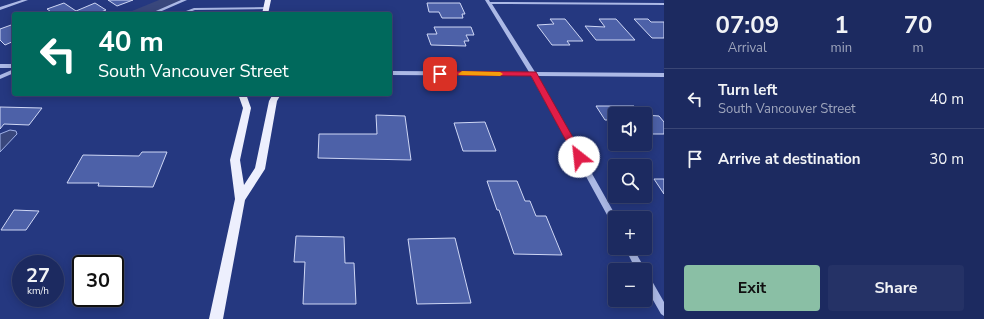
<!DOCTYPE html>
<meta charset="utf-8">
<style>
:root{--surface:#1c2a60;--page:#253266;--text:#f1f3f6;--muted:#a0a7bd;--line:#3a4675;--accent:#8abfa5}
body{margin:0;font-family:"Nunito Sans",sans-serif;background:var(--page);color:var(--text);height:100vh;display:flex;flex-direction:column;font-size:15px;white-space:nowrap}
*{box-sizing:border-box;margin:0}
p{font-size:13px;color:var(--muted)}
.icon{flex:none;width:22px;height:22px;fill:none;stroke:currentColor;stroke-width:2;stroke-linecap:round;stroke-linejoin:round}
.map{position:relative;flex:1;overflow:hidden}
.side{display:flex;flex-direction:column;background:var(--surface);width:320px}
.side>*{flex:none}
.guide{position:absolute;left:12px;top:12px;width:380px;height:84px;border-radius:4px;box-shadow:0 2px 10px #0003,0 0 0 1px var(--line);background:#00695c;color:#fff;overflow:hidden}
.controls{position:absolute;left:608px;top:107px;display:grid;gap:8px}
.controls a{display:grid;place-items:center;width:44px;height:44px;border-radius:4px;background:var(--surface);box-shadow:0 2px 10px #0003,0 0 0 1px var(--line);font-size:20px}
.speed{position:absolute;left:12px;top:255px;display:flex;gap:8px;font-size:20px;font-weight:700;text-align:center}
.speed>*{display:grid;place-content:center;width:52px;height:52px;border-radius:50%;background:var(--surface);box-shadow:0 2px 10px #0003,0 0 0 1px var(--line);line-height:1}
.speed small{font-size:10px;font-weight:400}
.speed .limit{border:2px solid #111;border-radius:6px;background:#fff;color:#111}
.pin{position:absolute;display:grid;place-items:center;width:34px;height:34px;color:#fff;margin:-17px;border-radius:8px;box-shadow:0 2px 6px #0006}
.me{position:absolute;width:44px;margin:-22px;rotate:331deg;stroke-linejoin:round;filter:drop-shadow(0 0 3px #0008)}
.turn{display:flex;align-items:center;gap:14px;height:84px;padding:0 20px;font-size:18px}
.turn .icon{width:52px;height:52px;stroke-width:2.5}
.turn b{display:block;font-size:28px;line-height:34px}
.eta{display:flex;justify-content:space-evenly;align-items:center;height:68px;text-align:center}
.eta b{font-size:24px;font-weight:700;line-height:28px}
.cta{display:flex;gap:8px;margin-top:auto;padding:8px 20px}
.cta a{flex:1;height:46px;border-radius:4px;background:var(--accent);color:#111;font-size:16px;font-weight:700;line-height:46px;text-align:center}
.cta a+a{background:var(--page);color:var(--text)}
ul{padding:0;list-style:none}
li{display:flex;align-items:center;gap:12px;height:60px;padding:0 20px;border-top:1px solid var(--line)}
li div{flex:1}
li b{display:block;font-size:15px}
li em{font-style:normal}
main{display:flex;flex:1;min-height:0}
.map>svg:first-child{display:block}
.water{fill:#39477c;stroke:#a0b1e7}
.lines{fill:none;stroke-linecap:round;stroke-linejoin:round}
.canal{fill:#39477c;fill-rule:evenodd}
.building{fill:#4d61a8;stroke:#cfd7f5}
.minor{fill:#acb9e6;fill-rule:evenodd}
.major{fill:#edeffd;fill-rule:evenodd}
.route{fill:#e11d48;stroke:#92132f}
.slow{fill:#f59e0b}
</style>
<main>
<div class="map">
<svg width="664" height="319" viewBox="0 0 664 319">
<rect width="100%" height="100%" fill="#253880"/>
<path class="water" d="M10,130l6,1 1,3 -17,18v-18z"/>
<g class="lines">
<path class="canal" d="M159,0h21l-3,3 -25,11h-22l2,-3z"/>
</g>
<path class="building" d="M108,0h25l-16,6z
M64,3l12,8 19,-8 11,7 -10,4h-42l-7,-5z
M427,3h33l5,11h-3l1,4h-21l-3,-6h-10z
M550,19h15l18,22h-16l3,4h-18l-15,-20 17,-1z
M599,19h17l19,21h-39l-11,-14 20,1z
M634,19h14l3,3h13v16h-12z
M14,24v17l-9,4 -5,-5v-11z
M434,27h37l3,8h-8l3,6h-5l2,5 -35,-1 -4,-11h10z
M596,106h38l5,8h-24v6h-10z
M0,107l42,1 -13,17 -25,-1 -4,5z
M376,115l29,1 6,44 -93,-2 1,-24h58z
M645,115l14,1 5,6v12h-19z
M485,122l11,29h-33l-9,-28z
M142,152h25l-14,35 -55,-1 1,-3h-32l16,-28 56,1z
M654,179h10v15z
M487,181h30l8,20h5l6,15h10l16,39 -48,-1 -15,-44h-2z
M14,210l25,1 -13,19h-25z
M296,236l48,1 1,26h9l2,41h-53l2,-42h-11z
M455,238l16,65 -54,1 -9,-65z"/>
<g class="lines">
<path class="minor" d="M22,0h6l-28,10v-3z
M181,0h6l-32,14h-6z
M485,0h4l1,2 174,1v2l-172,-1 43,68 129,1v4l-127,-1 80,142h-2v7l-3,-1 -81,-148 -141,-1v-4l139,1z
M267,7l2,1v1l-74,1 -11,4h-6l16,-6z
M0,64h14v4h-14z
M14,69v4l-14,6v-4z
M625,248h8l11,19 1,3v1v-1h-9z
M645,273l3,1 16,28v14l-3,-2 -16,-28z"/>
<path class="major" d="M265,0h6l-3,14h-6z
M238,94h8l5,14 -11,52 4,25 11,-17 14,-67 4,-7h8l-4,7 -12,68 -20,31 -22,119h-14l26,-120 -5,-39 13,-52z
M255,94h10l-4,3 -5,-1z"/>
</g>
<path class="route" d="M440,71l96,1 48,85 -2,2h-6l-45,-83 -94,-1v-3z"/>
<path class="slow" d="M462,71l38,1 3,2 -3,2 -41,-1 -1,-1z"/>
</svg>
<div class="controls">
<a><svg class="icon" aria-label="sound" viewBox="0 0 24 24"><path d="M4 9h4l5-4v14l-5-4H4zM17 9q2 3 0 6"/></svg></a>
<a><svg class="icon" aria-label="search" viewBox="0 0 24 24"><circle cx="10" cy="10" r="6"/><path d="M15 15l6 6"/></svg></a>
<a>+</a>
<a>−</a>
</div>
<div class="speed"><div>27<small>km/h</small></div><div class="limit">30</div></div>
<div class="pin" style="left:440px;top:74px;background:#d93025"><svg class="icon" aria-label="arrive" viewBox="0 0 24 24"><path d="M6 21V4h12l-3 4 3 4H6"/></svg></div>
<svg class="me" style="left:579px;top:157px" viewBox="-20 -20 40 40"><circle r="19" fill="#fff"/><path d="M0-13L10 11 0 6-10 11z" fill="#e11d48"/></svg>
<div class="guide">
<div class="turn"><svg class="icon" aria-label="left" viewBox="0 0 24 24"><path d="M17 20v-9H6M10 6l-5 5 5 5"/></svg><div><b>40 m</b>South Vancouver Street</div></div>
</div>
</div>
<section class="side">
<div class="eta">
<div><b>07:09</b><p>Arrival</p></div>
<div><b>1</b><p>min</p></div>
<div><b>70</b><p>m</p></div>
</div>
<ul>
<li><svg class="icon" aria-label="left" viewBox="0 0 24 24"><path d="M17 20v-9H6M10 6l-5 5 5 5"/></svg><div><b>Turn left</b><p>South Vancouver Street</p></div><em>40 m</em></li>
<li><svg class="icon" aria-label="arrive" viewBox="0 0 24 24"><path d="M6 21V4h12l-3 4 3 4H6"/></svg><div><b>Arrive at destination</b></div><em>30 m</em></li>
</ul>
<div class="cta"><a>Exit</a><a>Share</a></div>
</section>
</main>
